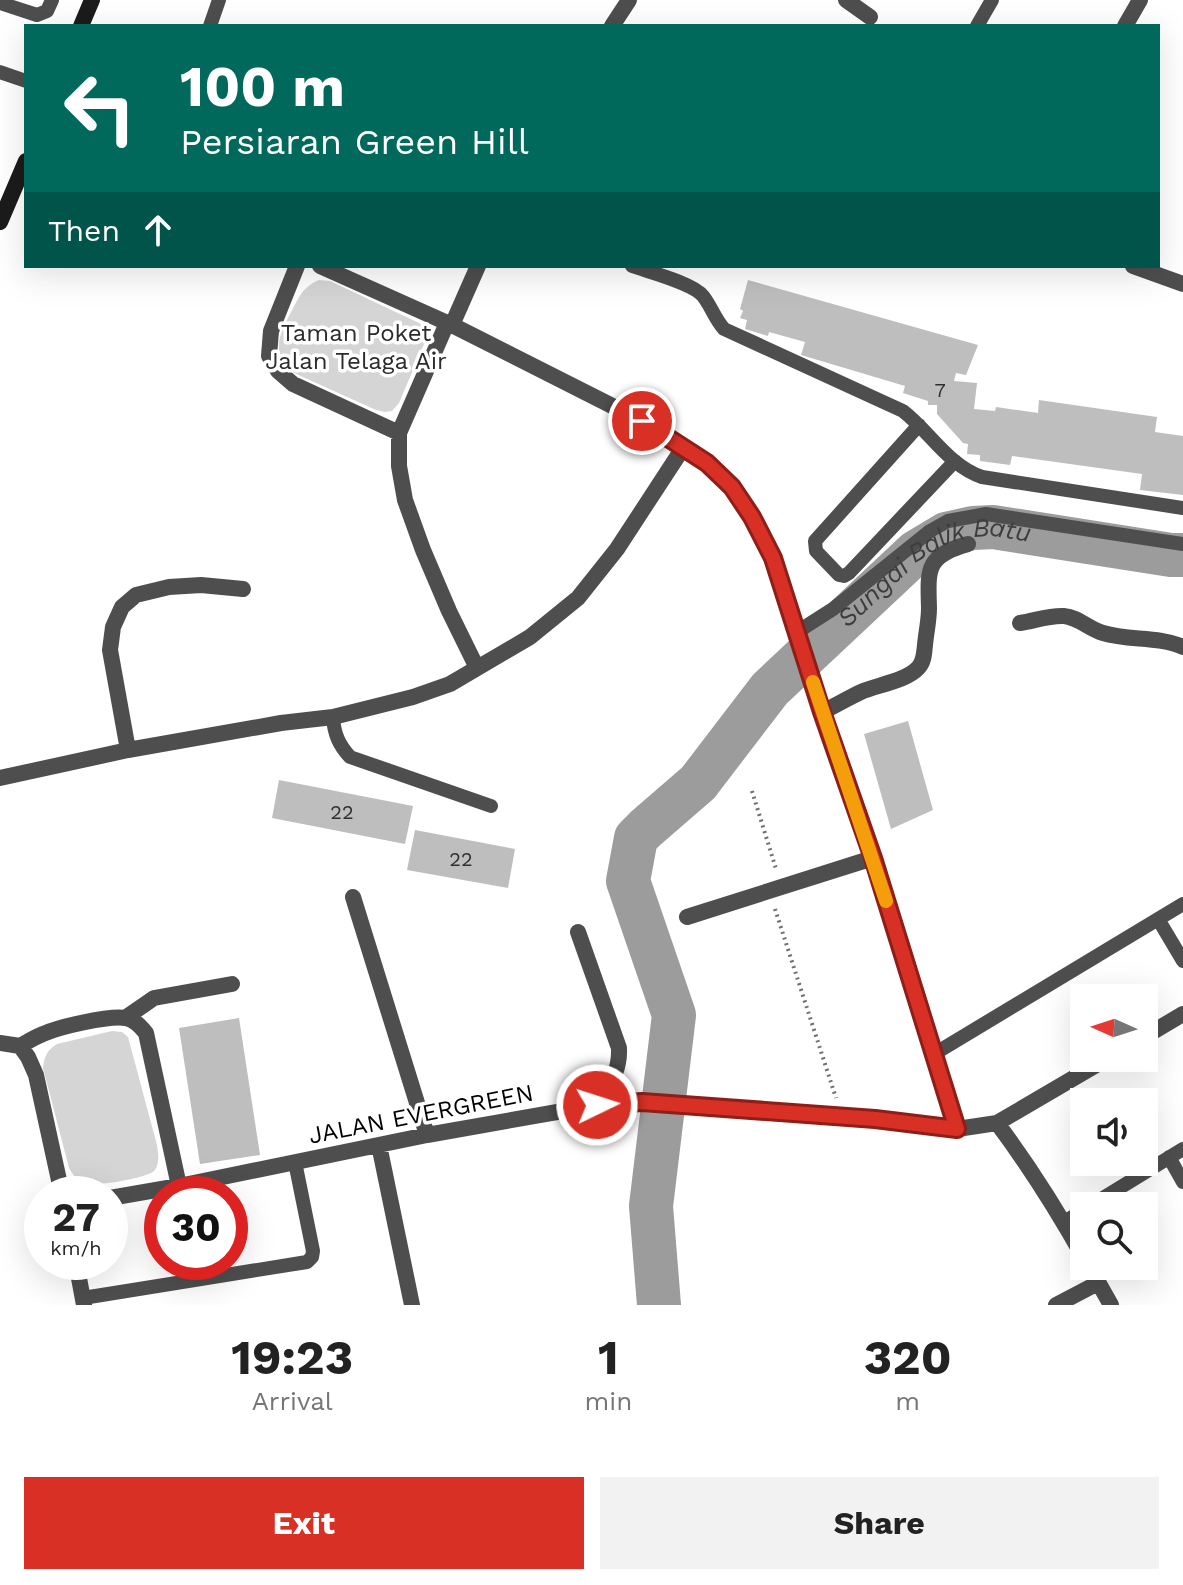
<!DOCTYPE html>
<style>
:root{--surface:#fff;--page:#f2f2f2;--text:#222;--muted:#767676;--accent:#d93025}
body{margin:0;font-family:"Work Sans",sans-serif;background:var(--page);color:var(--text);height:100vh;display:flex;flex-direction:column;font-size:30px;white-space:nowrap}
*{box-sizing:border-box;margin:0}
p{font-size:26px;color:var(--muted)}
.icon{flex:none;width:44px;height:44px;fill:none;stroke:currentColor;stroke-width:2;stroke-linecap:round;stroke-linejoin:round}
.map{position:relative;height:1305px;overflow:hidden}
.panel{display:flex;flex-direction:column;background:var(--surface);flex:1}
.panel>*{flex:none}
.top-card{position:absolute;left:24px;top:24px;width:1136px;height:244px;border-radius:0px;box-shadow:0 8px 32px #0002;background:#00695c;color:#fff;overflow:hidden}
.needle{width:52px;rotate:273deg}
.controls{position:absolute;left:1070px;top:984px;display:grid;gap:16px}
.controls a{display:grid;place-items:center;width:88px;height:88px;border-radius:0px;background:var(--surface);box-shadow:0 8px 32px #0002;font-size:40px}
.speed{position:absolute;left:24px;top:1176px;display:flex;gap:16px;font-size:40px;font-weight:700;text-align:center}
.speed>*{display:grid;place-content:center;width:104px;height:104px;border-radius:50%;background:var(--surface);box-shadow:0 8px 32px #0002;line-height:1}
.speed small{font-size:20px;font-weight:400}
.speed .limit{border:12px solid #d22;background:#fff;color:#111}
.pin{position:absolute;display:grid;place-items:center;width:68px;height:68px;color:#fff;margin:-34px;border:4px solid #fff;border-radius:50%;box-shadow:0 2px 8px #0007}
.me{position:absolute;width:88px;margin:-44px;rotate:86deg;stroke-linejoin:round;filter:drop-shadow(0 0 6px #0008)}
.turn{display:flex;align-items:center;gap:28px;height:168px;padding:0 24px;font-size:36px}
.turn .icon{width:104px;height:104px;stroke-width:2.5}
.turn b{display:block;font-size:56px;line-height:68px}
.then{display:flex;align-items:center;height:76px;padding:0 24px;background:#0003;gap:16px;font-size:30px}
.eta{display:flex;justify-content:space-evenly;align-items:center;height:136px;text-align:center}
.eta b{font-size:48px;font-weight:700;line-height:56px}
.primary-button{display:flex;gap:16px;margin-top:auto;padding:16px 24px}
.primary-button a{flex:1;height:92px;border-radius:0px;background:var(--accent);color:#fff;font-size:32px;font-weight:700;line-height:92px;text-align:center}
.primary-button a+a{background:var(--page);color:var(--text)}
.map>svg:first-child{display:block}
.green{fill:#d5d5d5}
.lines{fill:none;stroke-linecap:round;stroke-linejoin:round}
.river{stroke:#9c9c9c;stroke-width:44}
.building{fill:#bebebe}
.path{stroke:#707070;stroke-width:4;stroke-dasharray:2 4;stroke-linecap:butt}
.lane{stroke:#4e4e4e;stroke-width:14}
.street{stroke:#4e4e4e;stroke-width:16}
.secondary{stroke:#1b1b1b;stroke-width:16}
.route-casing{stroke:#8d1f18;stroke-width:20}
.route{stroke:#d93025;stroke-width:14}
.slow{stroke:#f59e0b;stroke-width:14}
.labels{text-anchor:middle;stroke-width:7;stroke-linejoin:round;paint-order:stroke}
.number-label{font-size:20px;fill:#303030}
.park-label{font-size:24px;fill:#2c2c2c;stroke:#fff}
.street-label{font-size:24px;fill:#000;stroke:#fff}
.water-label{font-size:26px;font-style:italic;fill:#3d3d3d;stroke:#fff}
</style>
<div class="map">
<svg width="1183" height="1305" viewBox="0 0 1183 1305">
<rect width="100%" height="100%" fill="#fff"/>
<path class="green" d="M319,280l11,1 89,42 6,5 2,9 -28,66 -7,8 -7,1 -9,-2 -82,-37c-23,-20 -16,-35 -4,-59 9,-16 11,-26 29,-34z
M112,1031l10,1 6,5 29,108c1,8 3,17 -2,25 -6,8 -57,16 -68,14 -10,-2 -13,-8 -18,-16l-26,-100c1,-11 4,-18 14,-24z"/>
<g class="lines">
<path class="river" id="s1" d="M659,1305l-8,-99 23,-191 -46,-134 8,-43 10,-10 52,-45 72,-94 146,-137 30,-18 27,-6 20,-1 178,28h12"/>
</g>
<path class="building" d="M748,280l230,65 -12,30 -10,-2 -2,8 23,2 -3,26 21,2 1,-4 42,6 1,-13 118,17 -2,15 28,4v59l-43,-5 2,-16 -130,-18 -2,9 -30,-4v-6l-13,-1 1,-10 -5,-1 -26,-29v-9h-9v-4l-25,-8 2,-7 -104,-31 4,-13 -36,-10 -1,4 -23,-7 2,-9 -7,-2 3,-7 -3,-2z
M908,721l25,89 -42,19 -27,-95z
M279,780l134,26 -8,38 -133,-26z
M415,830l100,19 -7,39 -101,-18z
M239,1018l21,137 -60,9 -21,-136z"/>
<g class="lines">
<path class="path" d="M752,791l24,78
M775,909l61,189"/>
<path class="lane" d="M0,3l37,12 10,-4 5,-11
M210,26l9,-26
M977,26l15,-26
M0,72l26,9
M632,266c17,6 61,17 71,30 8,10 12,23 21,33l179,82c27,21 46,55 79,66l201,31
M919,425l-104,116 1,10 23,24 5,1 5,-3 106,-112
M797,632l36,-23 97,-78 18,-10 38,-7 197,30
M333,717c1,17 6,28 17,40l141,49
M1158,919l25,42
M934,1054l249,-150
M1169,1157l14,25
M1090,1206l93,-57
M1064,1222l20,-12
M83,1298l224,-36 5,-5 1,-6 -18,-89"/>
<path class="street" d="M846,0l24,17
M612,26l17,-26
M1125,26l15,-26
M297,266l-26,65 -2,25 9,15 15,13 106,49
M320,266l132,59 190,96 65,42 25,24 20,30 21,41 49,154 51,146 84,271
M1133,266l50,18
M447,323l-48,110v33l6,34 18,50 26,61 28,57
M452,325l26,-59
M1020,623c14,-2 30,-8 44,-7 14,1 25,13 39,17 26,8 55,3 80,14
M822,712c13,-6 26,-14 39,-20 16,-7 45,-11 57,-24 6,-6 6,-14 7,-23 1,-12 4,-24 4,-37 -1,-38 -4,-52 39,-64
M128,750l-18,-100 3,-23 9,-20 14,-12 33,-8 32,-2 42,4
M0,778l128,-28 153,-27 52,-6 80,-20 37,-13 80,-47 48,-39 39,-49 66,-101
M353,897l74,238
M687,917l186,-59
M578,932l41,116c1,25 -10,36 -22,57
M125,1018l29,-20 78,-14
M1144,1037l39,-23
M0,1043l20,3
M20,1046c7,-4 15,-9 23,-12 16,-7 66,-19 83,-16 9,2 14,8 20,15l33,153
M20,1046l8,11 8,18 26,119
M997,1123c33,44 60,87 87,135
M379,1145l33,160
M110,1198l69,-12 248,-51 170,-30 45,-3 233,17 82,10 40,-6 111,-65
M76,1262l8,43
M1089,1266l22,39
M1056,1305l42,-22"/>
<path class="secondary" d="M81,26l11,-26
M0,222l26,-61"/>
</g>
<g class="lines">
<g class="route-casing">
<path id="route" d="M597,1105l45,-3 233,17 82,10 -84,-271 -51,-146 -49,-154 -21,-41 -20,-30 -25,-24 -65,-42"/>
</g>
<use href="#route" class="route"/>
<path class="slow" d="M813,682l73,219"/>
</g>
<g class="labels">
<g class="number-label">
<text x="940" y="397">7</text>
<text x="342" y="819">22</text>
<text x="461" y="866">22</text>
</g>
<g class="park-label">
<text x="356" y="341">Taman Poket<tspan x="356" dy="28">Jalan Telaga Air</tspan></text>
</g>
<g class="street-label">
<text transform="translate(421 1114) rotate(-11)" y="8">JALAN EVERGREEN</text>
</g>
<g class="water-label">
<text dy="9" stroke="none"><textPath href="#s1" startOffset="888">Sungai Balik Batu</textPath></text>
</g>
</g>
</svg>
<div class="controls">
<a><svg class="needle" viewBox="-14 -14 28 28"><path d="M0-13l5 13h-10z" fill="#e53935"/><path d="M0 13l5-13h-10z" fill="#767676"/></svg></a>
<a><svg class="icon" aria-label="sound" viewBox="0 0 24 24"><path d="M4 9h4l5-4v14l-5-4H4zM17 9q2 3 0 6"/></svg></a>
<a><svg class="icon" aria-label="search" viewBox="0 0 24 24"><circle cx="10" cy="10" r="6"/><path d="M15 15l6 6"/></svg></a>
</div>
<div class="speed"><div>27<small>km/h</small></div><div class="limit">30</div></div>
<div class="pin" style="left:642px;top:421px;background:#d93025"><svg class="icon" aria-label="arrive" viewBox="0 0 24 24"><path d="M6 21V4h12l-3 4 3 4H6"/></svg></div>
<svg class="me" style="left:597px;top:1105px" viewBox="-20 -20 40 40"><circle r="17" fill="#d93025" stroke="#fff" stroke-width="3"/><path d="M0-11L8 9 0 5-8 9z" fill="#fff"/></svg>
<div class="top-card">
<div class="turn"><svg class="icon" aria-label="left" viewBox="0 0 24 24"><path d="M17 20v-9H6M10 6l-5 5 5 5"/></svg><div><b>100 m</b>Persiaran Green Hill</div></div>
<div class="then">Then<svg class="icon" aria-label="ahead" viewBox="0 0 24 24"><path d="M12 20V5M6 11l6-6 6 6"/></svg></div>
</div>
</div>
<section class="panel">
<div class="eta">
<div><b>19:23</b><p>Arrival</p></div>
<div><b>1</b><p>min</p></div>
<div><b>320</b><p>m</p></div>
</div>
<div class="primary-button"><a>Exit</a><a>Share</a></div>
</section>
